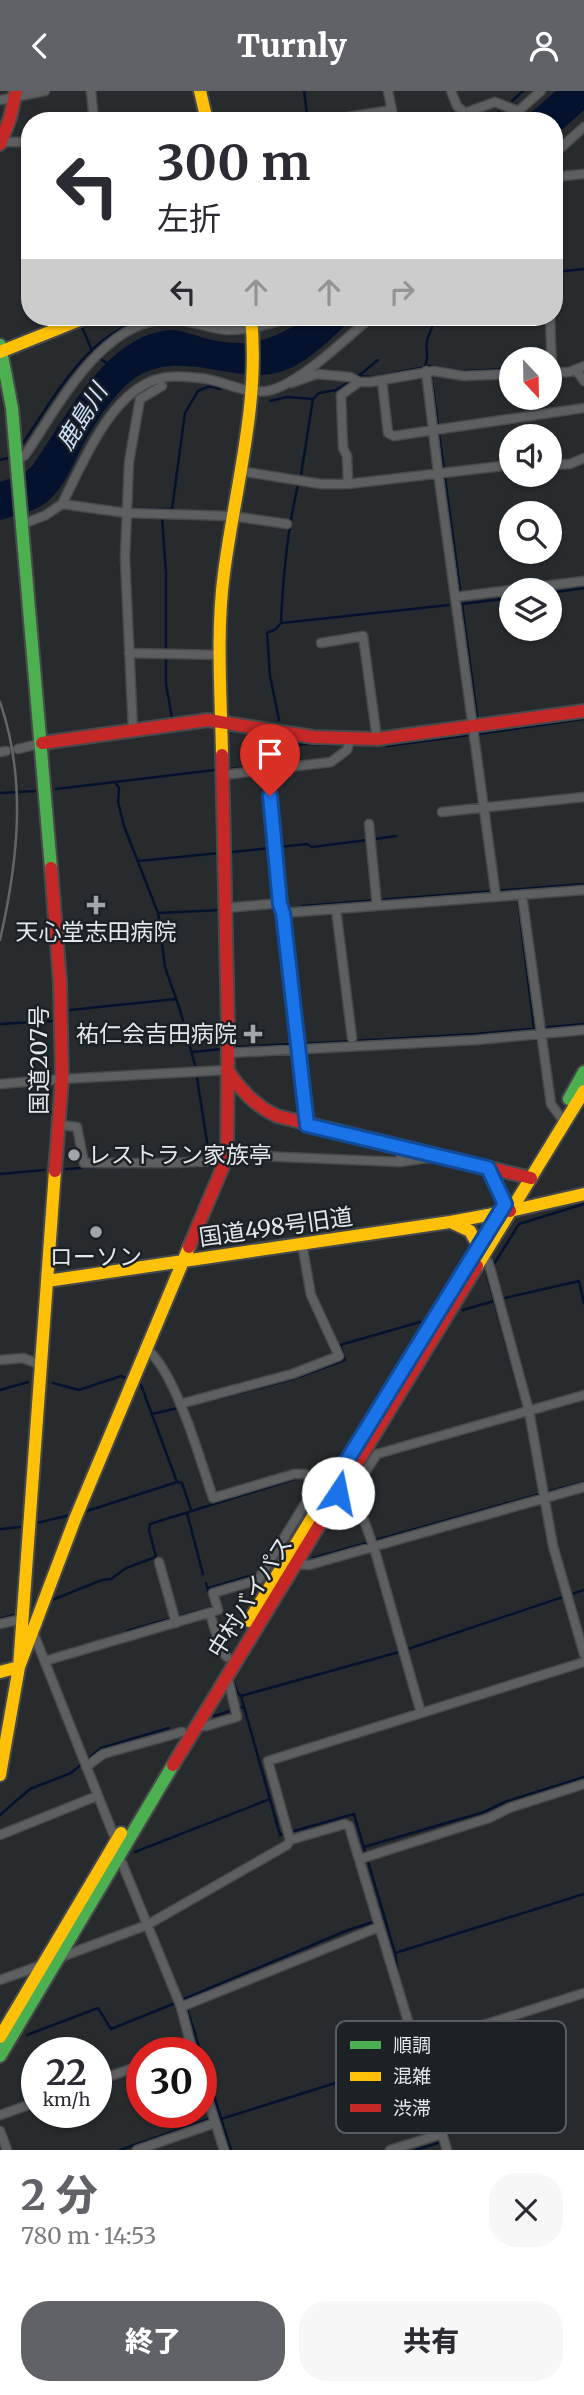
<!DOCTYPE html>
<html lang="ja">
<meta charset="utf-8">
<style>
:root{--surface:#fff;--page:#f7f7f7;--text:#2b2b33;--muted:#7c7c81;--accent:#616268}
body{margin:0;font-family:Merriweather,"Noto Sans JP",serif;background:var(--page);color:var(--text);height:100vh;display:flex;flex-direction:column;font-size:26px;white-space:nowrap}
*{box-sizing:border-box;margin:0}
p{font-size:23px;color:var(--muted)}
.icon{flex:none;width:38px;height:38px;fill:none;stroke:currentColor;stroke-width:2;stroke-linecap:round;stroke-linejoin:round}
.map{position:relative;height:2059px;overflow:hidden}
.sheet{display:flex;flex-direction:column;background:var(--surface);flex:1}
.sheet>*{flex:none}
.top-card{position:absolute;left:21px;top:21px;width:542px;height:214px;border-radius:28px;box-shadow:0 2px 5px #0004;background:#fff;color:var(--text);overflow:hidden}
.needle{width:46px;rotate:158deg}
.controls{position:absolute;left:499px;top:256px;display:grid;gap:14px}
.controls a{display:grid;place-items:center;width:63px;height:63px;border-radius:50%;background:var(--surface);box-shadow:0 2px 5px #0004;font-size:35px}
.speed{position:absolute;left:21px;top:1946px;display:flex;gap:14px;font-size:35px;font-weight:700;text-align:center}
.speed>*{display:grid;place-content:center;width:91px;height:91px;border-radius:50%;background:var(--surface);box-shadow:0 2px 5px #0004;line-height:1}
.speed small{font-size:18px;font-weight:400}
.speed .limit{border:10px solid #d22;background:#fff;color:#111}
.pin{position:absolute;display:grid;place-items:center;width:60px;height:60px;color:#fff;margin:-72px -30px;border-radius:50% 50% 50% 0;rotate:-45deg;box-shadow:0 0 7px #0007}
.pin .icon{rotate:45deg}
.me{position:absolute;width:77px;margin:-38px;rotate:11deg;stroke-linejoin:round;filter:drop-shadow(0 0 5px #0008)}
.turn{display:flex;align-items:center;gap:24px;height:147px;padding:0 21px;font-size:32px}
.turn .icon{width:91px;height:91px;stroke-width:2.5}
.turn b{display:block;font-size:49px;line-height:60px}
.lanes{display:flex;align-items:center;height:66px;padding:0 21px;background:#0003;justify-content:center;gap:35px;direction:ltr}
.lanes .off{opacity:.35}
.round{display:grid;place-items:center;flex:none;width:74px;height:74px;border-radius:28px;background:var(--page)}
.summary{display:flex;align-items:center;justify-content:space-between;height:119px;padding:0 21px}
h1{font-size:42px;font-weight:800;line-height:52px;color:var(--accent)}
.button{display:flex;gap:14px;margin-top:auto;padding:14px 21px}
.button a{flex:1;height:80px;border-radius:28px;background:var(--accent);color:#fff;font-size:28px;font-weight:800;line-height:80px;text-align:center}
.button a+a{background:var(--page);color:var(--text)}
header{display:flex;justify-content:space-between;align-items:center;height:91px;padding:0 21px;background:var(--accent);color:#fff;font-size:32px;font-weight:800}
.map>svg:first-child{display:block}
.water{fill:#04122e}
.lines{fill:none;stroke-linecap:round;stroke-linejoin:round}
.stream{stroke:#04122e;stroke-width:2.5}
.street-casing{stroke:#47494b;stroke-width:11}
.fast-casing{stroke:#47494b;stroke-width:16}
.slow-casing{stroke:#47494b;stroke-width:16}
.jam-casing{stroke:#47494b;stroke-width:16}
.street{stroke:#5e5f60;stroke-width:8}
.fast{stroke:#4caf50;stroke-width:12}
.slow{stroke:#ffc107;stroke-width:12}
.jam{stroke:#c62828;stroke-width:12}
.rail{stroke:#636465;stroke-width:2.5}
.route-casing{stroke:#114b97;stroke-width:18}
.route{stroke:#1a73e8;stroke-width:12}
.poi-dot{fill:#a2a5a9;stroke:#1c2126;stroke-width:2.5}
.labels{text-anchor:middle;stroke-width:5;stroke-linejoin:round;paint-order:stroke}
.poi-label{font-size:23px;fill:#e4e7eb;stroke:#1c2126}
.street-label{font-size:23px;fill:#e4e7eb;stroke:#1c2126}
.water-label{font-size:24px;font-style:italic;fill:#d1e4fd;stroke:#1c2126}
.key{fill:#1c2126;stroke:#585c61;stroke-width:2}
.key-label{font-size:19px;fill:#e4e7eb}
</style>
<header><svg class="icon" aria-label="back" viewBox="0 0 24 24"><path d="M15 5l-7 7 7 7"/></svg>Turnly<svg class="icon" aria-label="person" viewBox="0 0 24 24"><circle cx="12" cy="8" r="4"/><path d="M4 21q1-7 8-7t8 7"/></svg></header>
<div class="map">
<svg width="584" height="2059" viewBox="0 0 584 2059">
<rect width="100%" height="100%" fill="#282b2e"/>
<path class="water" d="M556,0h28v19l-29,26v-15h-34z
M308,226h46c-23,21 -50,52 -83,57 -44,6 -89,-22 -131,1 -22,12 -43,45 -55,66 -11,19 -18,43 -36,59 -13,12 -32,15 -49,20v-38l23,-8 10,-9c33,-47 73,-131 138,-135 11,0 25,6 37,9 42,10 65,1 100,-22z"/>
<g class="lines">
<path class="stream" d="M304,0l4,30
M512,10l11,-10
M490,30l9,-9
M555,181l29,-3
M190,226l12,2v-2
M82,236l11,26
M101,268l8,6
M425,275c5,-9 0,-16 2,-25 2,-11 7,-10 6,-24
M430,275l47,350
M360,285l14,1 56,-11 32,5 49,-2
M356,287l22,-18
M270,310l17,-4 26,2
M23,352c34,-49 67,-116 132,-126
M0,369l8,-2
M301,384l12,-76 6,-6 17,-3 15,-9
M130,418h42l13,-96 13,-22 12,-5 10,3
M162,426l4,56v111l6,34
M550,502l34,-5
M462,513l49,-6
M282,532l167,-18
M279,629l-9,-44 -3,-43 9,-4 5,-6c2,-47 6,-92 17,-138
M479,643l105,-15
M387,655l83,-11
M281,657v-8
M229,678l42,-4 -1,-15 34,-6 37,1
M116,692l3,5 -1,14 6,24 34,87 7,54 15,43 15,55 15,96
M56,698l159,-19
M0,702l36,-2
M375,748l21,-3
M279,756l28,-3 5,3 55,-7
M232,761l39,-4
M139,770l80,-8
M518,809l16,128
M302,815l282,-22
M158,822l63,-3
M70,919l106,-11
M0,933l53,-3
M301,953l175,-10 108,-10
M235,956l59,-3
M192,961l30,-3
M120,1076l70,-1
M66,1078l30,-2
M0,1083l44,-4
M494,1173l25,-40 65,-20
M487,1184l39,141 -18,5
M505,1207l74,-17 5,22
M463,1219l31,-9
M53,1292l26,7 42,-14 5,2
M141,1294l36,97
M0,1299l28,-8
M215,1308l78,-20 52,-19 -5,-15 80,-23
M152,1323l26,-6
M317,1382l10,-3
M547,1401l37,-10
M84,1421l93,-30 5,1 9,27
M187,1422l16,61
M37,1432l33,-8
M0,1438l20,-2
M376,1449l164,-46
M313,1467l53,-15
M209,1497l47,-14
M584,1499l-185,62 -158,44 39,139 74,-21 41,139 189,-59
M52,1509l50,-20 9,-1 15,-11 30,-11 -7,-27 1,-6 148,-46
M180,1525l33,-9 -7,-24
M215,1525l8,28
M0,1528l13,-4
M127,1540l42,-12
M234,1591l3,10 4,4
M214,1625l29,-9
M0,1724l30,-26 41,-16 30,-25 68,-20
M364,1756l120,-35 23,-11 77,-24
M135,1761l135,-53
M395,1862l3,21
M27,1944l71,-27 13,21 67,-27
M201,1962l-17,-54 164,-69 37,-12
M201,1964l30,95
M221,2028l197,-62
M120,2059l89,-31
M416,2059l25,-8"/>
<g class="street-casing">
<path id="street" d="M91,0l3,30
M388,0l6,30
M451,0l6,15 8,7 30,-11 23,9
M0,9l45,-9
M323,30l69,-11
M507,30l34,-30
M1,51h29
M555,62l29,-26
M555,90l8,-5 21,-2
M550,226l2,55
M576,279l8,11
M426,280l12,101 58,425
M550,282l19,-1 15,-6
M382,290l6,52 6,3 190,-28
M291,292l26,-9 33,3 9,5h12l63,-11 30,5 47,-2
M17,369l8,-5c35,-51 81,-144 154,-135 16,2 32,9 48,10 20,0 44,-6 63,-13
M550,374l20,-1 14,-6
M240,380l81,13h27l163,-19
M348,393l-1,-28 -4,-8 -2,-53 18,-13
M62,413c21,-41 50,-116 100,-126 13,-3 26,-1 38,0 23,2 43,16 67,13 30,-5 81,-54 104,-74
M23,433l23,-9 16,-11 64,9 106,3 55,8
M512,499l72,-9
M456,506l55,-7
M321,552l42,-7 14,103
M129,562l91,2
M133,639l-8,-172 4,-96 11,-63 22,-13
M18,658l24,-6
M0,661l6,-1
M267,679l13,133
M223,684l108,-13 16,-12 3,-10
M442,721l142,-15
M369,733l8,82
M522,804l29,209 14,19
M226,817l54,-5 3,10 24,212
M336,818l16,129
M283,822l301,-23
M228,962l248,-13 108,-10
M0,993l62,-5 165,-9
M60,1034l17,2 7,36h88l45,-2 20,-6 163,7 2,-14
M400,1071l34,-5
M482,1166l6,5 3,9 38,140 24,135 31,108
M148,1259c29,26 52,109 65,148l81,-24h11l14,7 37,23 4,5 15,42 46,162
M0,1269l23,-2 18,7
M180,1313l112,-30 47,-18 -28,-61 -9,-51
M348,1408l29,-45 207,-59
M159,1471l17,61
M294,1473l15,1 275,-78
M210,1522l11,38 6,6
M0,1533l22,-5
M33,1541l83,209
M45,1570l173,-51 -5,-17 45,-13 61,-99
M196,1635h10l31,-9 -8,-34 -4,-4
M86,1676l17,-13 79,-22
M0,1744l97,-39
M290,1749l55,-16 4,2 98,324
M113,1767l9,5 59,144 12,46
M360,1768l129,-41 20,-10 75,-24
M61,1866l86,-32 140,-80 3,-5 -22,-79 316,-99
M0,1889l42,-15
M181,1916l198,-80
M415,1956l169,-54
M176,1962l16,-6
M201,1987l23,72
M96,1990l46,-16
M0,2024l37,-13
M0,2040l7,19
M137,2059l78,-27
M390,2059l52,-16"/>
</g>
<g class="fast-casing">
<path id="fast" d="M0,254l12,63 39,460
M569,1008l15,-27
M0,1965l173,-291"/>
</g>
<g class="slow-casing">
<path id="slow" d="M200,0l7,30
M0,261l87,-35
M222,664c-1,-60 -6,-123 2,-182 11,-85 36,-170 27,-256
M510,1120l74,-17
M453,1132l17,8 9,16
M477,1175l107,-175
M47,1190l403,-59 60,-11
M249,1530l86,-141
M0,1581l19,-5 56,-148 114,-272
M0,1684l19,-108 36,-496
M0,1946l121,-204"/>
</g>
<g class="jam-casing">
<path id="jam" d="M0,53l10,-26 6,-27
M42,652l166,-23 105,17 64,2 207,-28
M51,777l9,114 2,97 -7,92
M227,979c14,20 27,35 50,46l254,62
M488,1077l22,43
M189,1156l38,-90 1,-129 -6,-273
M173,1674l304,-499"/>
</g>
<use href="#street" class="street"/>
<use href="#fast" class="fast"/>
<use href="#slow" class="slow"/>
<use href="#jam" class="jam"/>
<path class="rail" d="M0,611c27,78 18,159 0,238"/>
</g>
<g class="lines">
<g class="route-casing">
<path id="route" d="M270,705l10,108 3,9 24,212 181,43 17,36 -175,284 8,5"/>
</g>
<use href="#route" class="route"/>
</g>
<g class="poi-dot">
<path d="M92.5 803.5h7v7h7v7h-7v7h-7v-7h-7v-7h7z"/>
<path d="M249.5 932.5h7v7h7v7h-7v7h-7v-7h-7v-7h7z"/>
<circle cx="74" cy="1064" r="7"/>
<circle cx="96" cy="1141" r="7"/>
</g>
<g class="labels">
<g class="poi-label">
<text x="96" y="849">天心堂志田病院</text>
<text x="237" y="951" text-anchor="end">祐仁会吉田病院</text>
<text x="88" y="1072" text-anchor="start">レストラン家族亭</text>
<text x="96" y="1174">ローソン</text>
</g>
<g class="street-label">
<text transform="translate(39 969) rotate(-90)" y="8">国道207号</text>
<text transform="translate(276 1136) rotate(-8)" y="8">国道498号旧道</text>
<text transform="translate(250 1506) rotate(-58)" y="8">中村バイパス</text>
</g>
<g class="water-label">
<text transform="translate(82 326) rotate(-58)" y="8">鹿島川</text>
</g>
</g>
<rect x="336" y="1930" width="230" height="112" rx="10" class="key"/>
<rect x="350" y="1950" width="31" height="8" fill="#4caf50"/>
<rect x="350" y="1981" width="31" height="9" fill="#ffc107"/>
<rect x="350" y="2013" width="31" height="8" fill="#c62828"/>
<g class="key-label">
<text x="393" y="1961">順調</text>
<text x="393" y="1992">混雑</text>
<text x="393" y="2024">渋滞</text>
</g>
</svg>
<div class="controls">
<a><svg class="needle" viewBox="-14 -14 28 28"><path d="M0-13l5 13h-10z" fill="#e53935"/><path d="M0 13l5-13h-10z" fill="#7c7c81"/></svg></a>
<a><svg class="icon" aria-label="sound" viewBox="0 0 24 24"><path d="M4 9h4l5-4v14l-5-4H4zM17 9q2 3 0 6"/></svg></a>
<a><svg class="icon" aria-label="search" viewBox="0 0 24 24"><circle cx="10" cy="10" r="6"/><path d="M15 15l6 6"/></svg></a>
<a><svg class="icon" aria-label="layers" viewBox="0 0 24 24"><path d="M12 4l9 5-9 5-9-5zM3 14l9 5 9-5"/></svg></a>
</div>
<div class="speed"><div>22<small>km/h</small></div><div class="limit">30</div></div>
<div class="pin" style="left:270px;top:705px;background:#d93025"><svg class="icon" aria-label="arrive" viewBox="0 0 24 24"><path d="M6 21V4h12l-3 4 3 4H6"/></svg></div>
<svg class="me" style="left:338px;top:1402px" viewBox="-20 -20 40 40"><circle r="19" fill="#fff"/><path d="M0-13L10 11 0 6-10 11z" fill="#1a73e8"/></svg>
<div class="top-card">
<div class="turn"><svg class="icon" aria-label="left" viewBox="0 0 24 24"><path d="M17 20v-9H6M10 6l-5 5 5 5"/></svg><div><b>300 m</b>左折</div></div>
<div class="lanes"><svg class="icon" aria-label="left" viewBox="0 0 24 24"><path d="M17 20v-9H6M10 6l-5 5 5 5"/></svg><svg class="icon off" aria-label="ahead" viewBox="0 0 24 24"><path d="M12 20V5M6 11l6-6 6 6"/></svg><svg class="icon off" aria-label="ahead" viewBox="0 0 24 24"><path d="M12 20V5M6 11l6-6 6 6"/></svg><svg class="icon off" aria-label="right" viewBox="0 0 24 24"><path d="M7 20v-9h11M14 6l5 5-5 5"/></svg></div>
</div>
</div>
<section class="sheet">
<div class="summary"><div><h1>2 分</h1><p>780 m · 14:53</p></div><a class="round"><svg class="icon" aria-label="close" viewBox="0 0 24 24"><path d="M6 6l12 12M18 6L6 18"/></svg></a></div>
<div class="button"><a>終了</a><a>共有</a></div>
</section>
